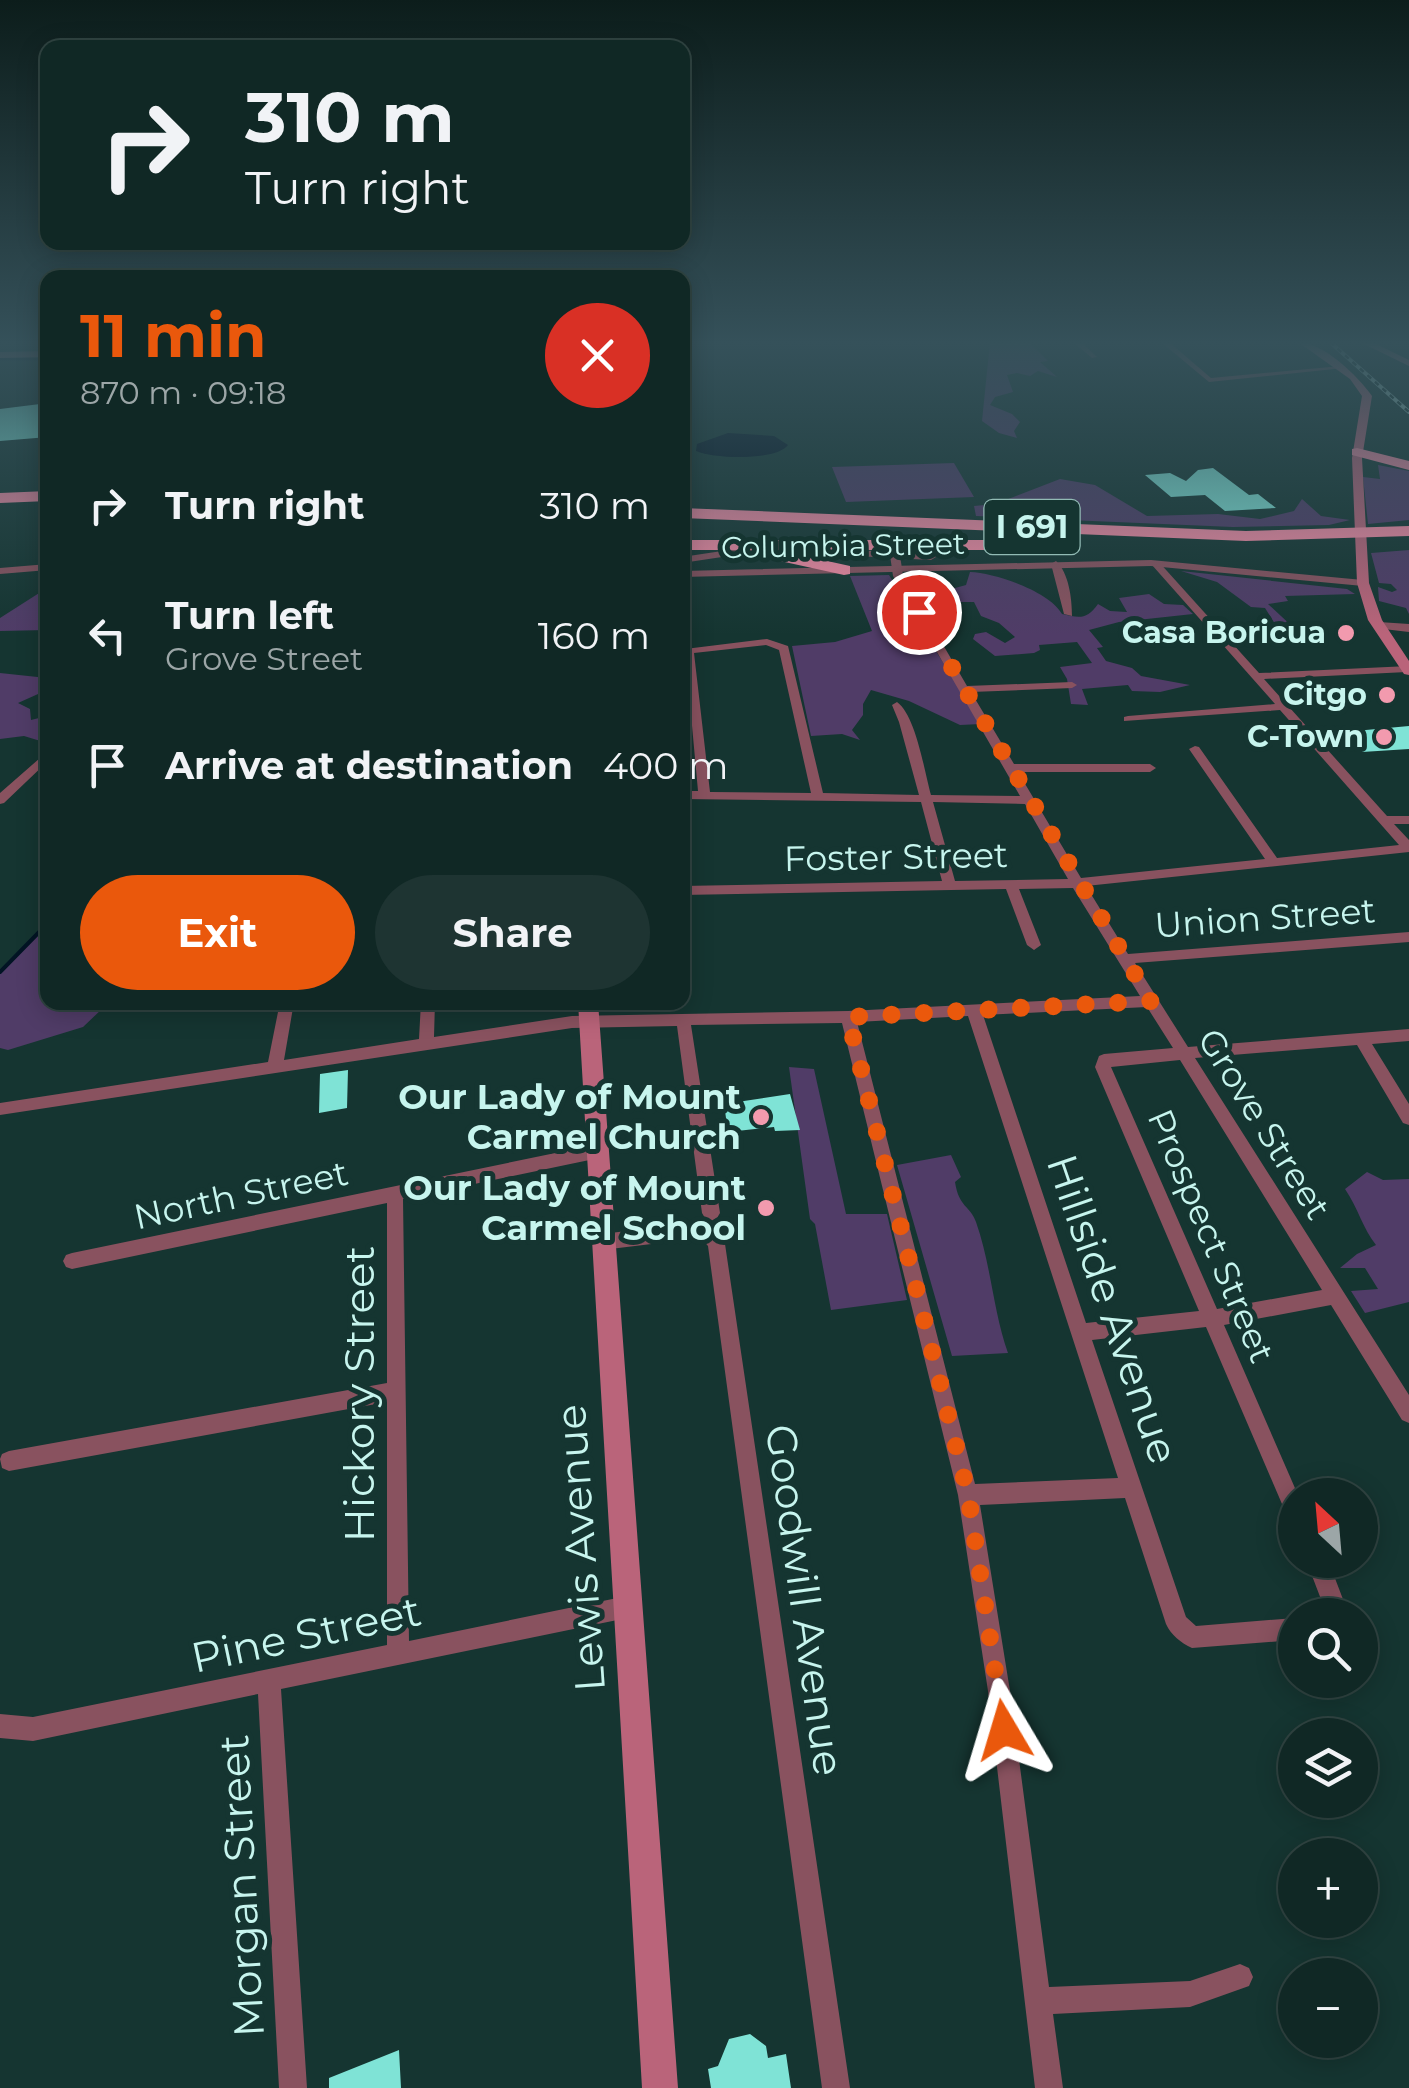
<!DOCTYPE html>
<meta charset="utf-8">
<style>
:root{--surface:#102825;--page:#1e3432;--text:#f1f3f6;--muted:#9ca6a7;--line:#304442;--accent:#ea580c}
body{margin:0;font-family:Montserrat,sans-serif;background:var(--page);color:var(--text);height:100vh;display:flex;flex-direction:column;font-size:38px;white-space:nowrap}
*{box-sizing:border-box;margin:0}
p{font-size:32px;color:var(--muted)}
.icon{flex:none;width:55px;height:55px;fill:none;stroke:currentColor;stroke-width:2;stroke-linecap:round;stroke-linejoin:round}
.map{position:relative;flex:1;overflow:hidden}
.drawer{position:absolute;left:40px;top:270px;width:650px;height:740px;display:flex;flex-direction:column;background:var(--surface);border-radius:20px;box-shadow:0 5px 25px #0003,0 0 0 2px var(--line)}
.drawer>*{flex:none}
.banner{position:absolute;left:40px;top:40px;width:650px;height:210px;border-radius:20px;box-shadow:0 5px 25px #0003,0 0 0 2px var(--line);background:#102825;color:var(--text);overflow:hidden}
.needle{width:65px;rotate:334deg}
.buttons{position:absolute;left:1278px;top:1478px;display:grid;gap:20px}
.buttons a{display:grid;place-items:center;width:100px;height:100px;border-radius:50%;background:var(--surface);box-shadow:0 5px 25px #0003,0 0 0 2px var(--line);font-size:50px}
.pin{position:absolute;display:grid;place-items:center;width:85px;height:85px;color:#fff;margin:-42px;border:5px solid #fff;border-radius:50%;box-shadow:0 2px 10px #0007}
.me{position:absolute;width:110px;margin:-55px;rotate:353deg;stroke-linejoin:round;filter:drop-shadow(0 0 8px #0008)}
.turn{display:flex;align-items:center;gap:35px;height:210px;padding:0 40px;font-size:45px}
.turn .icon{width:130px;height:130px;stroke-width:2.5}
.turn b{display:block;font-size:70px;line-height:85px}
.round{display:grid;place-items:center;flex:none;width:105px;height:105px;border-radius:52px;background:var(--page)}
.overview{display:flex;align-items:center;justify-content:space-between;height:170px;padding:0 40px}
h1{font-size:60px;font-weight:700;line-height:75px;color:var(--accent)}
.cta{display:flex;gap:20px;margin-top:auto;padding:20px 40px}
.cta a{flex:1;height:115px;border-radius:60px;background:var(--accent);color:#fff;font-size:40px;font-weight:700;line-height:115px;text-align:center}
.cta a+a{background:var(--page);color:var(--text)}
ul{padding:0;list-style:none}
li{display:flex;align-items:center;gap:30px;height:130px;padding:0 40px}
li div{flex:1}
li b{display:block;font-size:38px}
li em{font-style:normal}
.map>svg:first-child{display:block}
.green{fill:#503c67}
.water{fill:#021424}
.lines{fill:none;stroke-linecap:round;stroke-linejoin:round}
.stream-far1{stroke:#021424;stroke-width:2.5}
.stream{stroke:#021424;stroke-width:4}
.building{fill:#7fe3d6}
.minor{fill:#89525f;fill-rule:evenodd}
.tertiary{fill:#89525f;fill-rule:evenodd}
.secondary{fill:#ba647a;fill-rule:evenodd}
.motorway{fill:#f48aa4;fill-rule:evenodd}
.rail-casing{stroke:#9ec9c3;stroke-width:4}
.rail{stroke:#153531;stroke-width:2.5;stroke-dasharray:5;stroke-linecap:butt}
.route{stroke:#ea580c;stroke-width:18;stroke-dasharray:0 32.4}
.poi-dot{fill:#f29aae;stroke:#153531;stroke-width:4}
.labels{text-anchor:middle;stroke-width:10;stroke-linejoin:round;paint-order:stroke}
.far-street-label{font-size:30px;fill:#c7f5ee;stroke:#153531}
.far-poi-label{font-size:30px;font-weight:bold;fill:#c7f5ee;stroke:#153531;text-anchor:end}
.shield{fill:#153531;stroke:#92bbb5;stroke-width:2.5}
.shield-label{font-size:32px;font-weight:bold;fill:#c7f5ee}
.street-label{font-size:35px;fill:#c7f5ee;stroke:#153531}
.poi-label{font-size:35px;font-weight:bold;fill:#c7f5ee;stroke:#153531;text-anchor:end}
.near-street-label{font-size:42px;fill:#c7f5ee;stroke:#153531}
</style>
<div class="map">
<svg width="1409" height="2088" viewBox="0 0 1409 2088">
<rect width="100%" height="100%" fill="#153531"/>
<path class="green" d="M990,342h39l19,19 -8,1 17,15 -19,-6 -8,5 -13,-3 -10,2 6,17 -18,5 -5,8 22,9 8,8 -6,9 3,7 -18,-5 -17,-12z
M954,463l20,34 -128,5 -14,-35z
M1378,465l31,6v49l-41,4 -5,-47 17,2z
M1060,479l35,6 52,31 71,-2 42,5 34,-8 8,-12 19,17 29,4 -21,5 -96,2 -257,-11 -2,-10 21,-2z
M1409,550v64l-3,-6 -27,-7 -1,-14 14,5 5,-2 -6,-6 -12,-1 -8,-30z
M1181,571l166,18 8,5 -70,2 3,5 -20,3 28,26 21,6 -5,9h-35l-8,-4 15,-3 -19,-30 -14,-1 -34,-25z
M970,572c25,1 79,19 92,42 17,4 25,6 36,-10l12,7 17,1 -8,-14 30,-4 15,10 19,1 10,9 -74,8 -30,8 14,17 -6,1 9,13 26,7 9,8 49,9 -30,7 -28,-1 -4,-6 -46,4 6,16 -17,-1 -4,-25 -7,-12 32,-4 -15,-21 -38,3 1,5 -6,3 -39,3 -22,-17 2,-5 11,-2 19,11 10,-6 -16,-14 -18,-7 -7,-14h-45l-3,-6 40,-11z
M889,575l92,149 -21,1 -51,-24 -38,-11 -8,14v11l-11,15 8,10 -18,-6 -31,2 -19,-90 43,-4 37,-11 -22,-55z
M47,588v42l-47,1v-13z
M0,673l47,5v12l-29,13 12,6 1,11 16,-4v27l-23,-7 -24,3z
M47,926l1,76 89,1 -34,5 -20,19 -75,23 -8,-2v-75z
M789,1067l25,2 32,145h41l20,86 -76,10 -16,-86 -5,-5z
M951,1155l10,22 -6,5c4,26 15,23 21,40 15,42 17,89 32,131l-56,3 -55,-191z
M1367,1172l16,8 26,-1v123l-44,11 -14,-22 27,-2 -13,-21h-25l17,-14 19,-9c-13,-16 -18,-37 -31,-56z"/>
<path class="water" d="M728,433l46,3 14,9c-12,16 -74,14 -92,6l1,-7z"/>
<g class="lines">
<path class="stream-far1" d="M0,359h48"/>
<path class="stream" d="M0,972l48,-49"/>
</g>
<path class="building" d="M48,403v34l-48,4v-32z
M1213,468l36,27 9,-1 18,14 -51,3 -20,-16 -34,2 -26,-22 25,-2 16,8 12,-11z
M1409,726v23l-47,3 -9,-9 12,-1 -10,-11z
M348,1070l-1,38 -28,5 1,-39z
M790,1094l10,36 -25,1 -1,-4 -46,5 -4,-28z
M750,2034l16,12 2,12 18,-4 5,34h-80l-3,-19 10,-3 11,-27z
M399,2050l2,38h-72v-10z"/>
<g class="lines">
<path class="minor" d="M1073,342h8l16,15 -5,1z
M1161,342h8l42,36 130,-12 3,2 -135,14z
M895,552l5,3 3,21 64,110 105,-4 5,3 -5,3 -101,4 43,72h136l6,4 -6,4h-132l63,106 184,-19 -76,-110 6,-3 4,1 78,111 122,-13 -119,-135 -156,11v-4l4,-1 147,-12 -123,-139v-4h6l101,112 150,-7 -2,6 -143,7 123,137h22v8h-15l15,16v12l-323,34 42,68 281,-22v10l-274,21 53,84 221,-18v12l-37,3 37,60v21l-6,-2 -46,-78 -162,13 214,337v28l-7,-3 -71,-115 -107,20 74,170h-3v26l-7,-3 -82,-191 -114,13 94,277 10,9 99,-8v22l-103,8c-11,-5 -21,-13 -26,-24l-41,-126 -145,7 30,186 39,296 141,-6 50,-17 9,4 4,9 -4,9 -59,21 -137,7 10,74h-28l-47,-397 -30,-196 -116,-472 -151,2 29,188 -3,5 -6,3 -6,-3 -3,-5 -25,-187 -105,2 -572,87v-12l268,-41 12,-60h14l-10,58 135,-21 2,-37h14l-1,35 138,-21 276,-5 292,-15 -67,-108 -54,1 22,56 -7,5 -7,-5 -21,-56 -324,6v-9l260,-5 -21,-79 -239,-3v-8h16l-13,-142 82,-10 21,7 35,147 96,2 -20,-73 -7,-17 5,-3c19,14 27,68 34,93l89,1 -127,-220 -3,-21zM766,645l13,5 32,143 -101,-1 -16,-139zM933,802l92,2 43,75 -113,2zM1147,1007l26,41 -69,6 -5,2 -4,11 104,244 -113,12 -103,-308zM968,1016l150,462 -143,6 -118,-462zM1180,1060l142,230 -105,19 -106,-242z
M1056,561c13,12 16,38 16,55l-8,-2 -13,-50z
M48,564v6l-48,4v-6z
M48,751v10l-44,42 -4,1v-11z
M599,1144l6,2 2,5 -2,5 -6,2 -196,41 6,442 218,-45 8,3 3,8 -3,8 -8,3 -346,71 26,399h-28l-21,-394 -225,47 -33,-3v-24l33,3 354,-72v-243l-378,69 -7,-3 -2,-9 2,-5 7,-3 378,-68v-180l-315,66 -6,-2 -3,-6 3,-6 6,-2z
M701,1222l14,6 10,16 125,844h-28l-114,-842 -7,-8 -99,12 -6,-2 -3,-6 3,-6 6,-2z
M1306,1560h22l21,55h-22z"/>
<path class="tertiary" d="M762,545l169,9 5,3 -5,3 -169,-9 -80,12v-6z
M1151,560l212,20 6,3 -6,3 -212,-20 -469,11v-6z
M1379,622l30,2v8l-34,-4v-4z"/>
<path class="secondary" d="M1298,342c25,0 60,34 74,54l-10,62 7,125 13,37 27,41v14l-5,-1 -36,-54 -11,-37 -5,-125 10,-62 -12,-17z
M1360,342h12l37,18v6z
M48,351v6l-48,1v-6z
M578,1002h20l80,1086h-36z"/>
<path class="motorway" d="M1357,448l52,13v9l-57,-15v-6z
M48,491v10l-48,2v-10z
M682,508l564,23 163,-5v10l-163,5 -564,-23z
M682,540h344l8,5 -8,5h-249l73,16v8l-6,1 -73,-16 -2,-4 8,-5h-95z"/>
<g class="rail-casing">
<path id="rail" d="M1330,342l79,70"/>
</g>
<use href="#rail" class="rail"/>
</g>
<linearGradient id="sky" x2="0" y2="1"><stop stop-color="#0c1d1b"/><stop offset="0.54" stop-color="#35515a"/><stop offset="1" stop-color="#35515a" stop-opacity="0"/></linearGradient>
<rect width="1409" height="635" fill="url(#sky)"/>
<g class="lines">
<path class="route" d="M919,612l232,389 -303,16 120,477 36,236"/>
</g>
<g class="poi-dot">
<circle cx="1346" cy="633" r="10"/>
<circle cx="1387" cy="695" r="10"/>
<circle cx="1384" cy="737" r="10"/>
<circle cx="761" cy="1117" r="10"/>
<circle cx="766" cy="1208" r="10"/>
</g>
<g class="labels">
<g class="far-street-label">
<text transform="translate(843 546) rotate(-1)" y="10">Columbia Street</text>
</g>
<g class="far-poi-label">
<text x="1326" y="643">Casa Boricua</text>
<text x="1367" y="705">Citgo</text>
<text x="1364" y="747">C-Town</text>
</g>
<rect class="shield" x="984.5" y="500" width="95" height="54" rx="8"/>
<g class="shield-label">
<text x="1032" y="538">I 691</text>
</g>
<g class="street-label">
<text transform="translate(896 857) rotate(-1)" y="12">Foster Street</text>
<text transform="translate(1265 918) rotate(-4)" y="12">Union Street</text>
<text transform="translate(1264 1124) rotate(58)" y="12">Grove Street</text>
<text transform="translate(241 1195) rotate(-12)" y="12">North Street</text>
<text transform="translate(1211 1236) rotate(67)" y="12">Prospect Street</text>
</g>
<g class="poi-label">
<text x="741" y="1109">Our Lady of Mount<tspan x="741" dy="40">Carmel Church</tspan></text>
<text x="746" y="1200">Our Lady of Mount<tspan x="746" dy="40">Carmel School</tspan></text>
</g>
<g class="near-street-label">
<text transform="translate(1113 1309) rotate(71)" y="15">Hillside Avenue</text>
<text transform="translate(359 1394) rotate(-90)" y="15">Hickory Street</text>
<text transform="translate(580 1548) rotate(-94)" y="15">Lewis Avenue</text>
<text transform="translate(805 1600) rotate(82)" y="15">Goodwill Avenue</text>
<text transform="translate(306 1634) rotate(-12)" y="15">Pine Street</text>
<text transform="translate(241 1886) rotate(-93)" y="15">Morgan Street</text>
</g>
</g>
</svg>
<div class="buttons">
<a><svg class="needle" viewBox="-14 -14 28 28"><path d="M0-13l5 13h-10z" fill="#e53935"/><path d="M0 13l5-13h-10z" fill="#9ca6a7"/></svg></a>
<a><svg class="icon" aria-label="search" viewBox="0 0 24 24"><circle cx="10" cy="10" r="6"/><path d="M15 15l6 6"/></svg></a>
<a><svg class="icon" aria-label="layers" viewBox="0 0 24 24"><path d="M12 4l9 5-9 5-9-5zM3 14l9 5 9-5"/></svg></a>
<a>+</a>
<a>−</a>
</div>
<div class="pin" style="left:919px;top:612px;background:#d93025"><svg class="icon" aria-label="arrive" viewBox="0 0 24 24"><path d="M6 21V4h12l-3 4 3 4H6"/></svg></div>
<svg class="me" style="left:1004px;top:1730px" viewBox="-20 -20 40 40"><path d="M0-17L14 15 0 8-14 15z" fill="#ea580c" stroke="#fff" stroke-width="4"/></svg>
<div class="banner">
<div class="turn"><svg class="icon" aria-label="right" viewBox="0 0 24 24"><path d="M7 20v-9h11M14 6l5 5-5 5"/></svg><div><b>310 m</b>Turn right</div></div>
</div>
<section class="drawer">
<div class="overview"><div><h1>11 min</h1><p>870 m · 09:18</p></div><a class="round" style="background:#d93025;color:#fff"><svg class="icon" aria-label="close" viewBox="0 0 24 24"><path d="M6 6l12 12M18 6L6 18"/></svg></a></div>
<ul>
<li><svg class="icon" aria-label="right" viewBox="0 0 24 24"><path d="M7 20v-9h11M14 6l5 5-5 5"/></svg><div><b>Turn right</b></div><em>310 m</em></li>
<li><svg class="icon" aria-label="left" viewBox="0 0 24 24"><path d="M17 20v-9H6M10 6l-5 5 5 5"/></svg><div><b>Turn left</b><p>Grove Street</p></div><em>160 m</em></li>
<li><svg class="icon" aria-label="arrive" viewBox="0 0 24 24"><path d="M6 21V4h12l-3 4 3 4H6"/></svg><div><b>Arrive at destination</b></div><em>400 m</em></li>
</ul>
<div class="cta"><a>Exit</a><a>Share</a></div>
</section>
</div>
